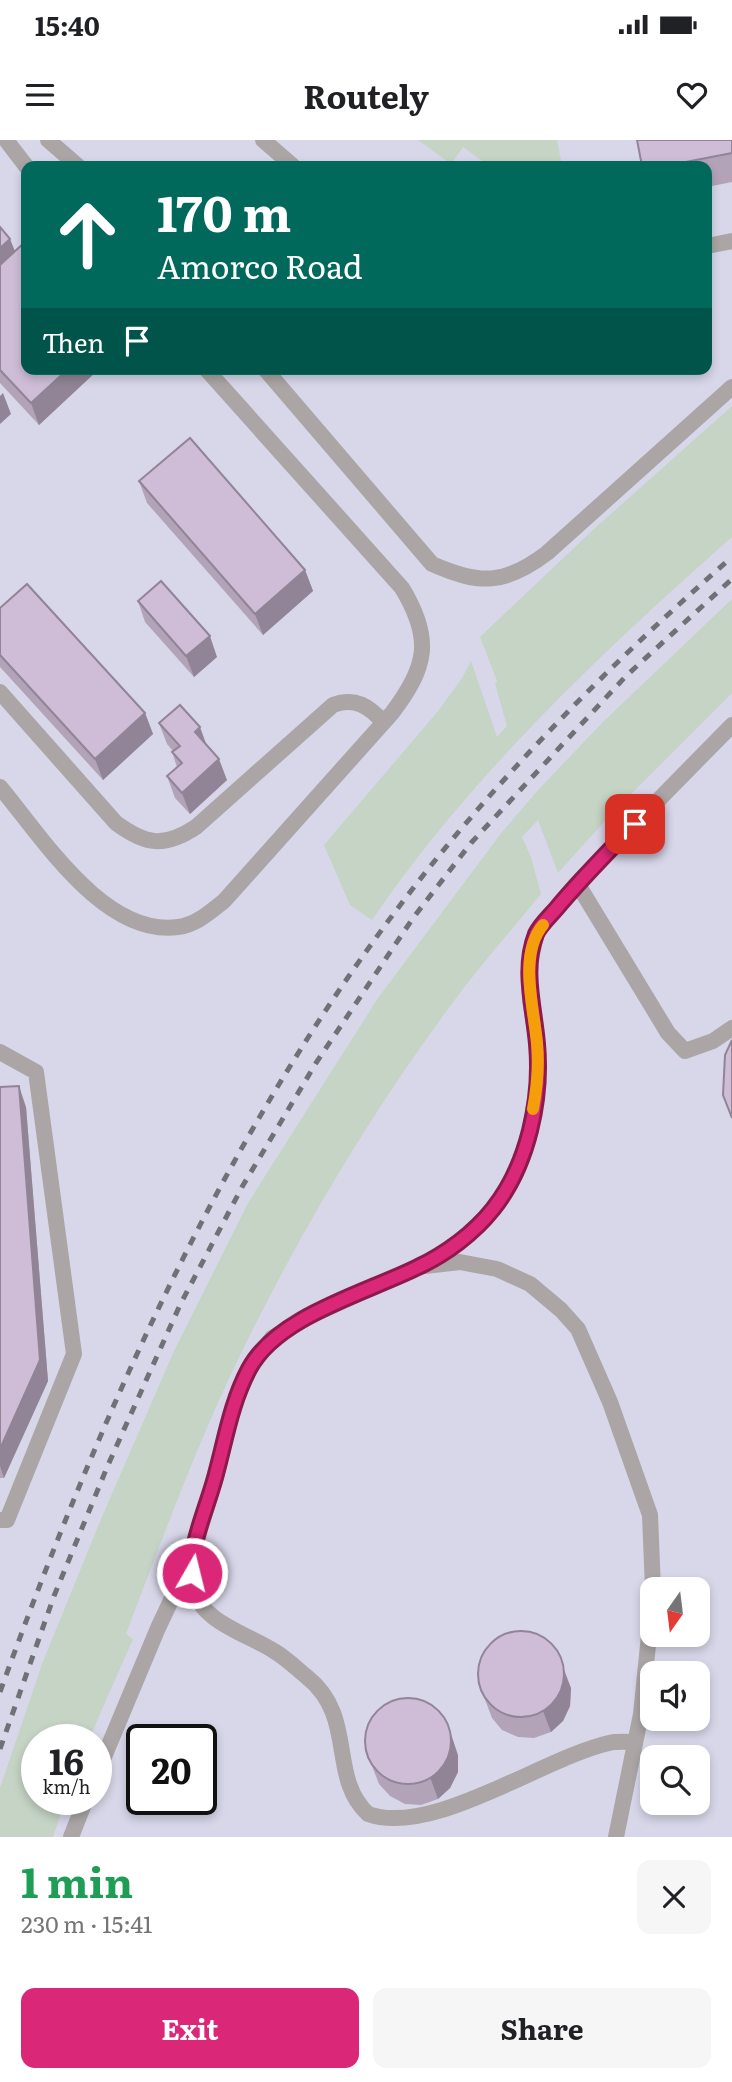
<!DOCTYPE html>
<meta charset="utf-8">
<style>
:root{--surface:#fff;--page:#f6f6f6;--text:#202124;--muted:#757577;--accent:#db2777}
body{margin:0;font-family:Literata,serif;background:var(--page);color:var(--text);height:100vh;display:flex;flex-direction:column;font-size:26px;white-space:nowrap}
*{box-sizing:border-box;margin:0}
p{font-size:23px;color:var(--muted)}
.icon{flex:none;width:38px;height:38px;fill:none;stroke:currentColor;stroke-width:2;stroke-linecap:round;stroke-linejoin:round}
.map{position:relative;height:1697px;overflow:hidden}
.details{display:flex;flex-direction:column;background:var(--surface);flex:1}
.details>*{flex:none}
.banner{position:absolute;left:21px;top:21px;width:691px;height:214px;border-radius:14px;box-shadow:0 4px 10px #0003;background:#00695c;color:#fff;overflow:hidden}
.needle{width:46px;rotate:194deg}
.controls{position:absolute;left:640px;top:1437px;display:grid;gap:14px}
.controls a{display:grid;place-items:center;width:70px;height:70px;border-radius:14px;background:var(--surface);box-shadow:0 4px 10px #0003;font-size:35px}
.speed{position:absolute;left:21px;top:1584px;display:flex;gap:14px;font-size:35px;font-weight:700;text-align:center}
.speed>*{display:grid;place-content:center;width:91px;height:91px;border-radius:50%;background:var(--surface);box-shadow:0 4px 10px #0003;line-height:1}
.speed small{font-size:18px;font-weight:400}
.speed .limit{border:4px solid #111;border-radius:10px;background:#fff;color:#111}
.pin{position:absolute;display:grid;place-items:center;width:60px;height:60px;color:#fff;margin:-30px;border-radius:14px;box-shadow:0 4px 10px #0006}
.me{position:absolute;width:77px;margin:-38px;rotate:8deg;stroke-linejoin:round;filter:drop-shadow(0 0 5px #0008)}
.turn{display:flex;align-items:center;gap:24px;height:147px;padding:0 21px;font-size:32px}
.turn .icon{width:91px;height:91px;stroke-width:2.5}
.turn b{display:block;font-size:49px;line-height:60px}
.then{display:flex;align-items:center;height:66px;padding:0 21px;background:#0003;gap:14px;font-size:26px}
.round{display:grid;place-items:center;flex:none;width:74px;height:74px;border-radius:14px;background:var(--page)}
.summary{display:flex;align-items:center;justify-content:space-between;height:119px;padding:0 21px}
h1{font-size:42px;font-weight:700;line-height:52px;color:#1e9e55}
.button{display:flex;gap:14px;margin-top:auto;padding:14px 21px}
.button a{flex:1;height:80px;border-radius:14px;background:var(--accent);color:#fff;font-size:28px;font-weight:700;line-height:80px;text-align:center}
.button a+a{background:var(--page);color:var(--text)}
.status{display:flex;justify-content:space-between;align-items:center;height:49px;padding:0 35px;background:var(--surface);direction:ltr}
.status svg{height:19px;fill:currentColor}
header{display:flex;justify-content:space-between;align-items:center;height:91px;padding:0 21px;background:var(--surface);font-size:32px;font-weight:700}
.map>svg:first-child{display:block}
.built{fill:#d8d7ea;fill-rule:evenodd}
.green{fill:#c5d4c4}
.lines{fill:none;stroke-linecap:round;stroke-linejoin:round}
.lane{stroke:#aba5a5;stroke-width:16}
.rail{stroke:#707077;stroke-width:5;stroke-dasharray:9 9;stroke-linecap:butt}
.wall{fill:#b2a3b9}
.shaded-wall{fill:#918496}
.building{fill:#cfbdd7;stroke:#918496;stroke-width:2}
.route-casing{stroke:#8e194d;stroke-width:18}
.route{stroke:#db2777;stroke-width:12}
.slow{stroke:#f59e0b;stroke-width:12}
</style>
<div class="status"><b>15:40</b><svg viewBox="0 0 49 12"><path d="M0 12V9h3v3zM5 12V6h3v6zM10 12V3h3v9zM15 12V0h3v12zM26 1h20v11H26zM47 4h2v5h-2z"/></svg></div>
<header><svg class="icon" aria-label="menu" viewBox="0 0 24 24"><path d="M4 6h16M4 12h16M4 18h16"/></svg>Routely<svg class="icon" aria-label="heart" viewBox="0 0 24 24"><path d="M12 20l-8-8c-3-5 5-10 8-4 3-6 11-1 8 4z"/></svg></header>
<div class="map">
<svg width="732" height="1697" viewBox="0 0 732 1697">
<rect width="100%" height="100%" fill="#e0e0eb"/>
<path class="built" d="M0,0h732v1697h-732zM26,26h681v203h-681zM653,1449h45v45h-45zM653,1533h45v45h-45zM37,1600h59v59h-59zM142,1600h59v59h-59zM653,1617h45v45h-45z"/>
<path class="green" d="M418,0h139l5,26h-73l-26,-19 -12,17z
M732,266v131c-131,116 -261,238 -360,383l-22,-15 -26,-60 115,-135 23,-32 9,-17 26,76 10,-11 -12,-42 2,-3 -17,-44 115,-109z
M732,459v94l-118,118 -56,62 -20,-53 -16,17 9,20 10,37c-31,38 -64,75 -93,115 -84,114 -156,237 -217,365 -39,84 -72,173 -105,260l7,5 -44,100 -52,1v59h29l-13,38h-53v-49l42,-124 59,-145 73,-168 74,-148 130,-205 124,-166 37,-43 65,-68z"/>
<g class="lines">
<path class="lane" d="M6,0l20,26
M48,0l30,26
M263,0l30,26
M707,106l25,-5
M265,229l167,195c48,21 73,21 115,-11l185,-166
M0,552l116,131c30,22 48,25 80,4l137,-122c22,-8 36,1 50,17
M0,647c42,50 104,150 178,140 18,-2 32,-15 46,-26l168,-188c35,-46 41,-74 10,-125l-196,-219
M577,743l91,150 17,18 28,-10 19,-13
M0,912l36,20 38,282 -67,166h-7
M425,1126l35,-4 37,7 33,15 31,26 17,19 32,73 40,113 3,74
M192,1420c0,9 0,18 1,27 7,35 55,47 81,64 12,7 22,17 33,26 50,40 21,100 61,137 64,23 175,-56 241,-71 8,-2 18,-1 26,-1
M96,1636l62,-148 34,-72 24,-79 17,-70 17,-39 22,-30 38,-22 111,-50 38,-24 34,-32 23,-37 14,-43 7,-44v-42l-7,-44 -1,-33 8,-35 40,-49 155,-158
M71,1697l15,-38
M616,1697l25,-123 12,-118"/>
<path class="rail" d="M0,1552c111,-307 249,-612 461,-863 83,-98 174,-187 271,-272
M0,1609l54,-153 54,-131 72,-160 62,-118 74,-124 97,-145 58,-75 155,-167 106,-97"/>
</g>
<path class="wall" d="M732,0v42l-25,5v-21h-65z
M0,87l10,12 5,12 11,118h73l-60,56 -39,-42z
M139,341l166,89 8,21 -50,44 -116,-132z
M138,461l79,56 -23,20 -49,-55z
M0,468l145,105 8,21 -50,46 -103,-113z
M159,583l48,23 20,34 -37,34 -15,-16 -8,-22 10,-9 -5,-15 1,-1 -6,-7z
M0,947l26,20 22,274 -44,97h-4z
M478,1541l93,7 -1,18 -7,15 -12,11 -17,6 -16,-1 -16,-7 -10,-12z
M365,1608l93,7v17l-8,16 -12,11 -17,6 -16,-1 -15,-8 -11,-12z"/>
<path class="shaded-wall" d="M10,99l8,21 -18,16v-28z
M68,229h31l-60,56 -8,-22z
M3,253l8,21 -11,10v-28z
M305,430l8,21 -50,44 -8,-21z
M210,496l7,21 -23,20 -8,-21z
M145,573l8,21 -50,46 -8,-21z
M200,587l8,22 -13,-17z
M219,619l8,21 -37,34 -8,-21z
M19,946l7,21 22,274 -44,97 -4,-12v-17z
M563,1527l8,21 -1,18 -7,15 -12,11 -8,-21z
M451,1594l7,21v17l-8,16 -12,11 -8,-22z"/>
<path class="building" d="M637,0h95v13l-67,13h-23z
M0,87l10,12 -10,9z
M26,101v128h42l-37,34 -31,-33v-105z
M190,298l115,132 -50,44 -116,-133z
M161,441l49,55 -24,20 -48,-55z
M27,444l118,129 -50,46 -95,-104v-47z
M180,565l20,22 -5,5 24,27 -37,34 -15,-17 15,-13 -10,-11 8,-6 -21,-23z
M732,900v78l-9,-23 2,-40z
M19,946l21,274 -40,89v-362z
M478 1534a43 43 0 1 1 86 0a43 43 0 1 1-86 0Z
M365 1601a43 43 0 1 1 86 0a43 43 0 1 1-86 0Z"/>
<g class="lines">
<g class="route-casing">
<path id="route" d="M192,1433c-1,-35 17,-69 25,-103 9,-34 15,-69 32,-101 28,-53 117,-76 169,-102 28,-13 56,-34 75,-58 35,-44 49,-110 44,-165 -3,-37 -15,-74 -1,-110 4,-9 14,-18 20,-25 25,-30 52,-57 79,-85"/>
</g>
<use href="#route" class="route"/>
<path class="slow" d="M533,969c4,-21 6,-44 4,-66 -3,-35 -19,-88 6,-118"/>
</g>
</svg>
<div class="controls">
<a><svg class="needle" viewBox="-14 -14 28 28"><path d="M0-13l5 13h-10z" fill="#e53935"/><path d="M0 13l5-13h-10z" fill="#757577"/></svg></a>
<a><svg class="icon" aria-label="sound" viewBox="0 0 24 24"><path d="M4 9h4l5-4v14l-5-4H4zM17 9q2 3 0 6"/></svg></a>
<a><svg class="icon" aria-label="search" viewBox="0 0 24 24"><circle cx="10" cy="10" r="6"/><path d="M15 15l6 6"/></svg></a>
</div>
<div class="speed"><div>16<small>km/h</small></div><div class="limit">20</div></div>
<div class="pin" style="left:635px;top:684px;background:#d93025"><svg class="icon" aria-label="arrive" viewBox="0 0 24 24"><path d="M6 21V4h12l-3 4 3 4H6"/></svg></div>
<svg class="me" style="left:192px;top:1433px" viewBox="-20 -20 40 40"><circle r="17" fill="#db2777" stroke="#fff" stroke-width="3"/><path d="M0-11L8 9 0 5-8 9z" fill="#fff"/></svg>
<div class="banner">
<div class="turn"><svg class="icon" aria-label="ahead" viewBox="0 0 24 24"><path d="M12 20V5M6 11l6-6 6 6"/></svg><div><b>170 m</b>Amorco Road</div></div>
<div class="then">Then<svg class="icon" aria-label="arrive" viewBox="0 0 24 24"><path d="M6 21V4h12l-3 4 3 4H6"/></svg></div>
</div>
</div>
<section class="details">
<div class="summary"><div><h1>1 min</h1><p>230 m · 15:41</p></div><a class="round"><svg class="icon" aria-label="close" viewBox="0 0 24 24"><path d="M6 6l12 12M18 6L6 18"/></svg></a></div>
<div class="button"><a>Exit</a><a>Share</a></div>
</section>
